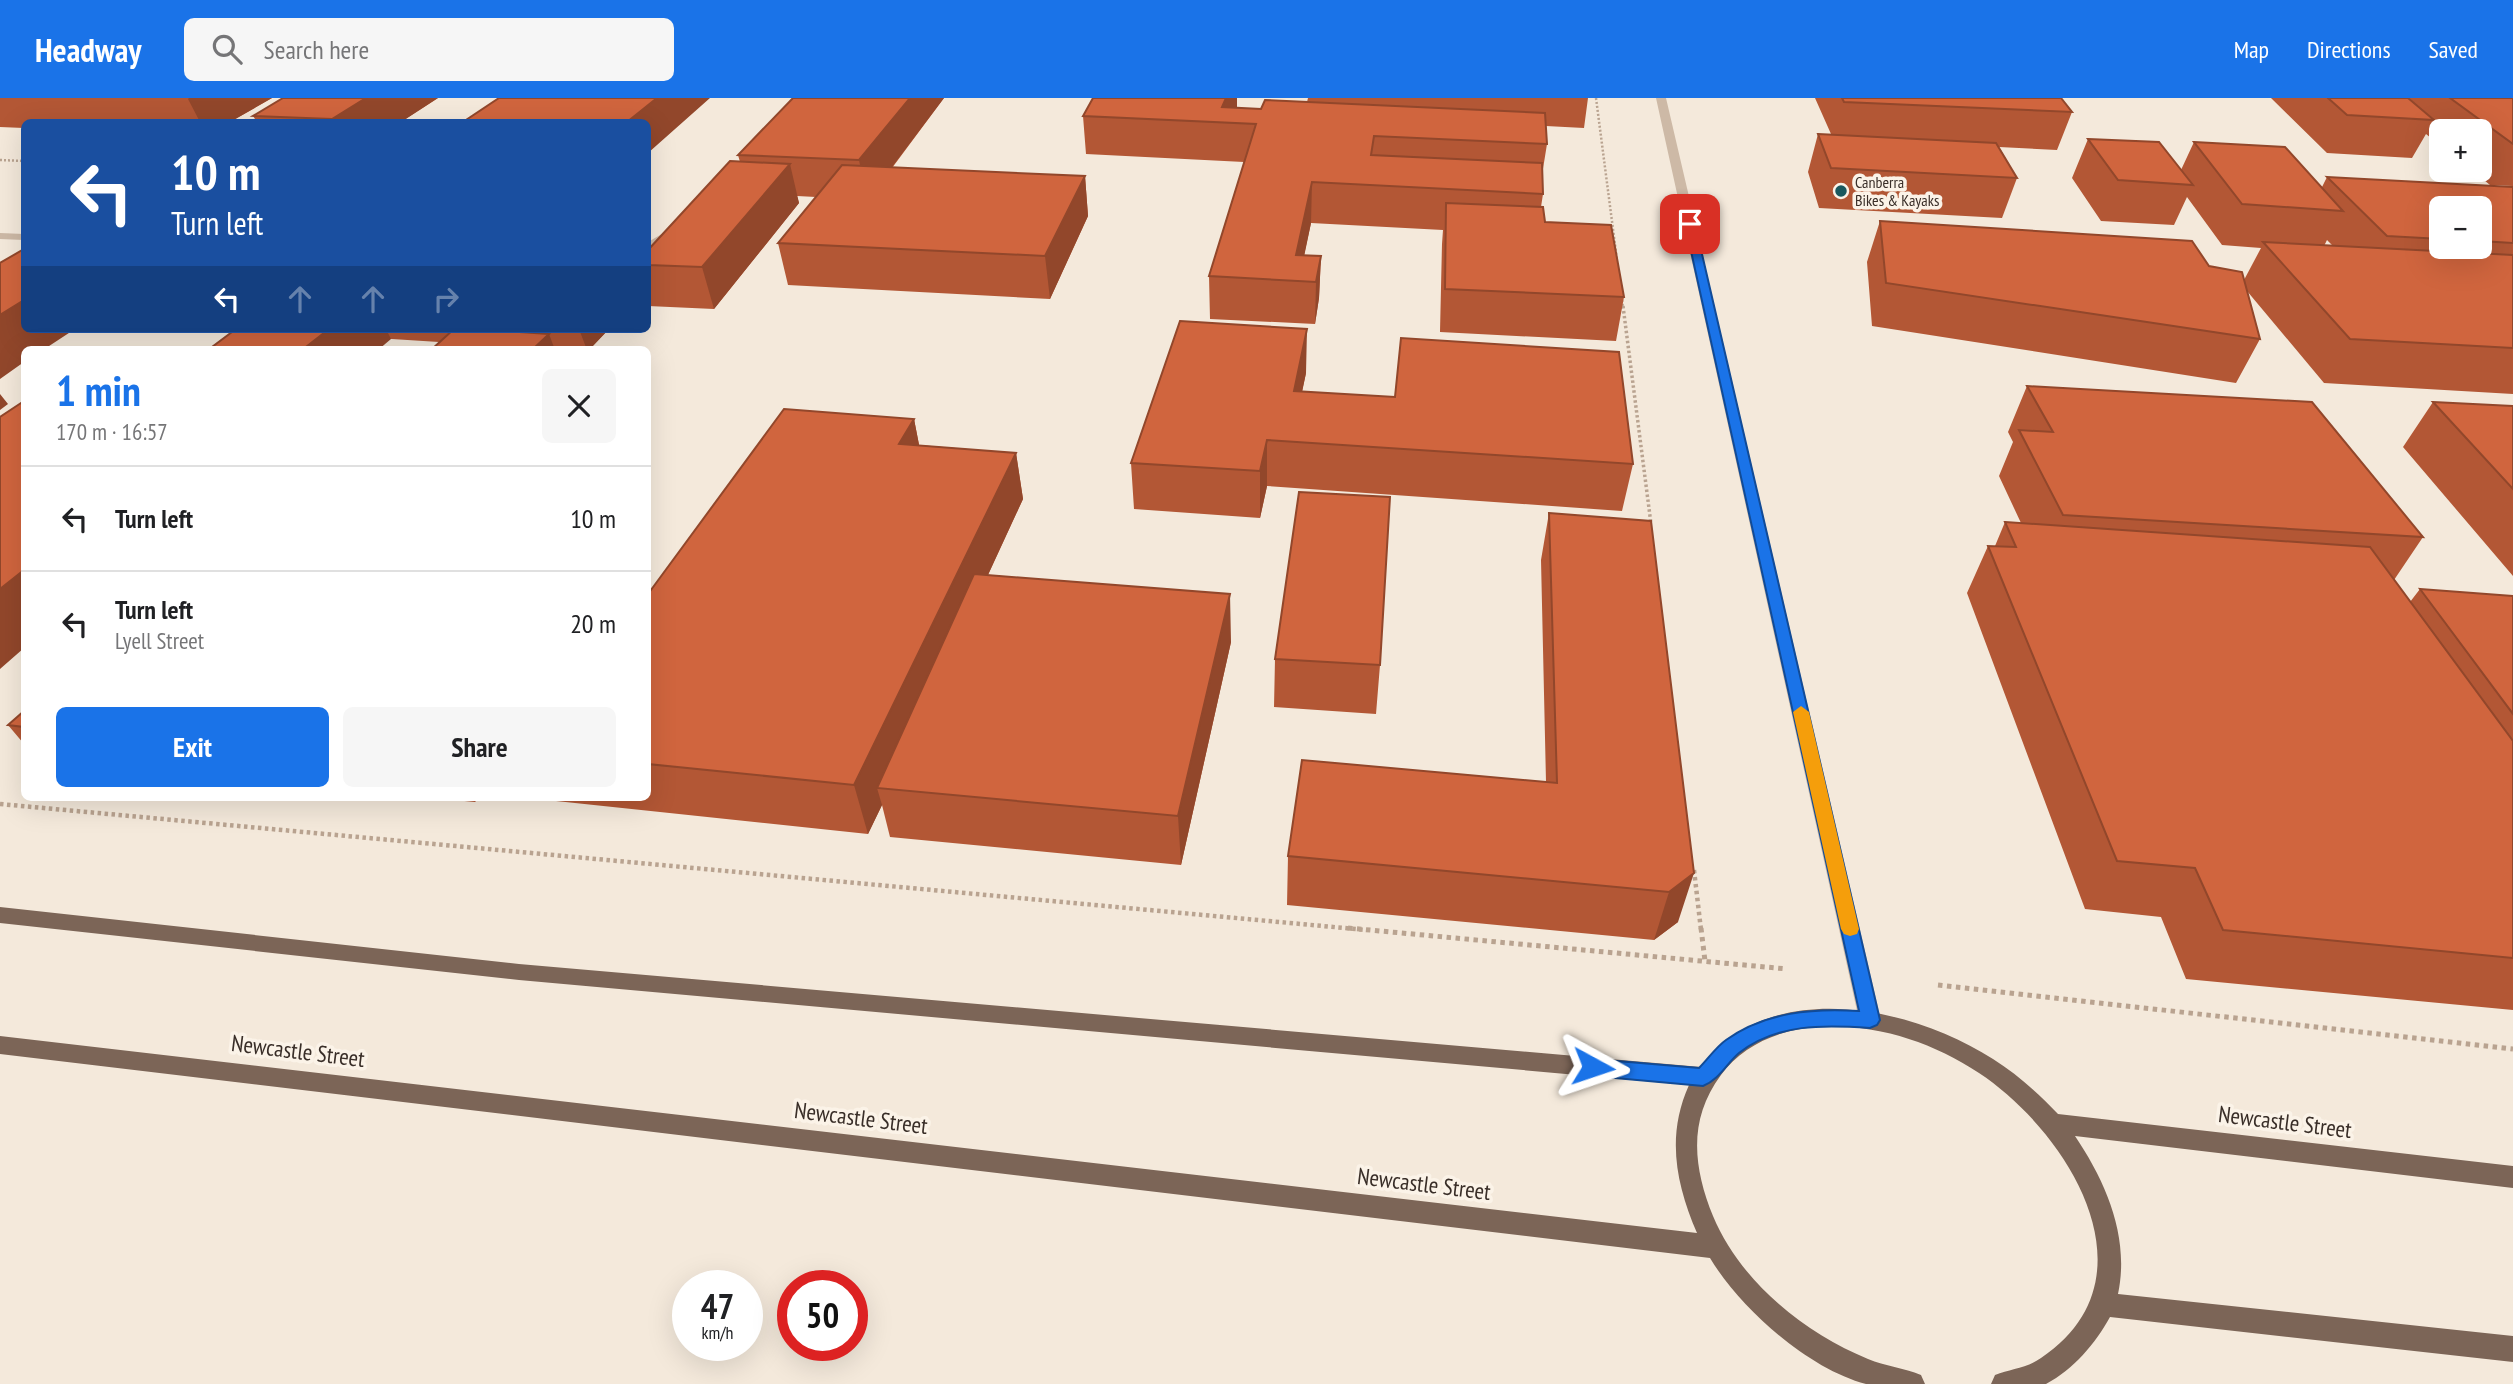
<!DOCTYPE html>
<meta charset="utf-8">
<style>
:root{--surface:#fff;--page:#f6f6f6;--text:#202124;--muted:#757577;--line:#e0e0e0;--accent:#1a73e8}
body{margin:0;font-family:"PT Sans Narrow",sans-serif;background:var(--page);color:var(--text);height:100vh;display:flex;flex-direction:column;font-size:26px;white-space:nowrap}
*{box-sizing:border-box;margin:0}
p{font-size:23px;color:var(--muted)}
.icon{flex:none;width:38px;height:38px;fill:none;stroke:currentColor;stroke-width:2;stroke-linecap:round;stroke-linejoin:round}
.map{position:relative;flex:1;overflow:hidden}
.details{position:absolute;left:21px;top:248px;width:630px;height:455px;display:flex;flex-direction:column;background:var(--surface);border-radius:10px;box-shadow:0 7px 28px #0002}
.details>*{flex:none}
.hud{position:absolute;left:21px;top:21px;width:630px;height:214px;border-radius:10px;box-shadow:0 7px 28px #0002;background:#1a4fa0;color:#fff;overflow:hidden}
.buttons{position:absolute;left:2429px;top:21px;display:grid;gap:14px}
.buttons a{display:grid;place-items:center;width:63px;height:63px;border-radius:10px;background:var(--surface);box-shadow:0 7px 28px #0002;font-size:35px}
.speed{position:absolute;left:672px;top:1172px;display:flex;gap:14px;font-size:35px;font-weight:700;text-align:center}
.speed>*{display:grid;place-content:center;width:91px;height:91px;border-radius:50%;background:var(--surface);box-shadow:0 7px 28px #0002;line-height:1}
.speed small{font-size:18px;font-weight:400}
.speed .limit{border:10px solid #d22;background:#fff;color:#111}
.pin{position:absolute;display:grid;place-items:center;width:60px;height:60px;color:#fff;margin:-30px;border-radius:14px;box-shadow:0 4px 10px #0006}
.me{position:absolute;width:77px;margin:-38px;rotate:95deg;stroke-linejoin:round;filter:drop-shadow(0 0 5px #0008)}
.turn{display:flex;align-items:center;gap:24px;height:147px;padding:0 35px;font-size:32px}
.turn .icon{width:91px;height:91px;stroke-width:2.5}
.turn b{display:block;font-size:49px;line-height:60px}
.lanes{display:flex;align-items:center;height:66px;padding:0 35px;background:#0003;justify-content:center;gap:35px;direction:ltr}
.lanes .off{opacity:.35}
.round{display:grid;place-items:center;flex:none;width:74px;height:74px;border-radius:10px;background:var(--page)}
.overview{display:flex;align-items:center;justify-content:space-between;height:119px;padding:0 35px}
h1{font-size:42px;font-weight:600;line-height:52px;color:var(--accent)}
.primary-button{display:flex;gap:14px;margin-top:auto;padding:14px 35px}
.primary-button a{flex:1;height:80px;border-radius:10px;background:var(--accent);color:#fff;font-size:28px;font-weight:600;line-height:80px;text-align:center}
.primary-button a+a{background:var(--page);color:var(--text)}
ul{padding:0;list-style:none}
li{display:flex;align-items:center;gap:21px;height:105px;padding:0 35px;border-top:2px solid var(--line)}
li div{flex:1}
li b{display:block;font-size:26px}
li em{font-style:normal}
header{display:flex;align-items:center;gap:42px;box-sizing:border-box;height:98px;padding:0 35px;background:var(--accent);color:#fff}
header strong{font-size:33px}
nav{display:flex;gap:38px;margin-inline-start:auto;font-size:24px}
.search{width:490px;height:63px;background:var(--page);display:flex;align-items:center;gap:18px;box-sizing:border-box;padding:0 24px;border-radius:10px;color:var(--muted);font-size:26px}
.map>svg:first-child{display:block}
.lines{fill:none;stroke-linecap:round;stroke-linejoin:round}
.path-far3{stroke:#b9a390;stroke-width:2.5;stroke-dasharray:2 2;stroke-linecap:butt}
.path-far2{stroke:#b9a390;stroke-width:3.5;stroke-dasharray:2.5 2.5;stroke-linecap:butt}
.path-far1{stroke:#b9a390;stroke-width:4.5;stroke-dasharray:3.5 3.5;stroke-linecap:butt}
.path{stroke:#b9a390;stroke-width:5;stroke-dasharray:4.5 4.5;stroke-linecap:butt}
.minor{fill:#cdb9a6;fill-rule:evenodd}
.major{fill:#7c6557;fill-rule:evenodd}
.wall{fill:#b35735;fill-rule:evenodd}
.shaded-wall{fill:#92472b}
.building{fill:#d0653e;stroke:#92472b;stroke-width:2}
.route{fill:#1a73e8;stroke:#114b97;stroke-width:2}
.slow{fill:#f59e0b}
.poi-dot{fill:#19585e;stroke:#fbf3e8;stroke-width:2.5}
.labels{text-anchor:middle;stroke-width:7;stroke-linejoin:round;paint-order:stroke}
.far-poi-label{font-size:16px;fill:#392e28;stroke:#fbf3e8;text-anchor:start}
.near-street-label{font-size:23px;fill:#392e28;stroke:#fbf3e8}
</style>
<header>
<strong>Headway</strong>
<div class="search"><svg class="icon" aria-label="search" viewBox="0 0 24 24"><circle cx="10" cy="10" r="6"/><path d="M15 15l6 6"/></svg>Search here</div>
<nav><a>Map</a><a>Directions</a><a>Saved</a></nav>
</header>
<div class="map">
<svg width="2513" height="1286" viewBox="0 0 2513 1286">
<rect width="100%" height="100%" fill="#f4e9db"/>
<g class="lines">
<path class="path-far3" d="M1596,0l21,162
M0,62l24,1
M1622,202l1,8"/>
<path class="path-far2" d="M1623,208l28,218"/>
<path class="path-far1" d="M0,706l1366,126
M1694,772l7,60"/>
<path class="path" d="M1348,830l439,41
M1701,830l4,33
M1938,887l575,64"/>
<path class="minor" d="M1656,0h10l215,922 -4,6 -7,3 -7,-3 -4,-6z
M674,129l5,3 -1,2 -30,17v-7z
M0,135l24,1v6l-24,-1z"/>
<path class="major" d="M0,809l519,57 1182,103c68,-91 209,-61 292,-8 24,15 45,34 65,55l455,52v22l-438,-52c31,46 55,101 43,158l395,42v26l-403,-45c-15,27 -36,52 -64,67h-55l4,-9c15,-6 32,-7 46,-17 119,-80 27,-226 -62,-285 -48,-32 -105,-50 -162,-46 -36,2 -75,18 -96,48 -33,44 -28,92 -8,141 27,65 91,117 155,143 17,7 36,9 53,16l4,9c-18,0 -42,0 -59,0 -58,-15 -126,-76 -156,-126l-1710,-204v-18l1697,197c-21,-49 -31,-97 -8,-148l-1170,-105 -519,-57z"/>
</g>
<path class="wall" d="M0,0h272l-42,24h-206v6l-24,-1z
M438,0l-37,24h-144l-4,-6z
M793,0h151l-52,70 193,8 3,40 -38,83 -262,-14 -10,-42 38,-46 -19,-1 2,7 -85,106 -66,-3v-56l92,-88 -2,-7z
M1308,0h280l-4,30 -38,-2 1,18 -5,31 1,19 -2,13 4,15 79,75 -8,44 -176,-9 2,-88 1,-14 -132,-7 -7,32 17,1 -2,42 -4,26 -105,-5 -1,-43 35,-114 -158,-8 -3,-38 154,-8 24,1 46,-7z
M1815,0h246l11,14 -15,38 -58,-3 18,31 -15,40 -183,-10 -11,-36 10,-38h13z
M2271,0h242v88l-23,-1 -18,-15h8v-39h-39v15l-15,-12 -14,24 -85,-5z
M2088,41l93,31 13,-28 128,45 5,-10 186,10v207l-189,-11 -77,-92 13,48 -24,44 -364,-57 -5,-64 13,-41 329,45 35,14 17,-32 -39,-3 -35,-48 -13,28 -73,-4 -29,-43zM2441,110h39v39h-39zM2327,142l6,6h-9z
M236,231h373l-20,21h-158l8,-8z
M1306,275l-4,18 331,73 -11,47 -355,-25 -7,32 -126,-9 -3,-46z
M2027,288l396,151 -29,43 16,22 10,-13 93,7v414l-327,-31 -25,-62 -76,-8 -118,-316 21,-47h7l10,-24 16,1 -22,-47 14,-34 -5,-10z
M2433,304l80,4v170l-110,-129z
M914,321l5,26 97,8 7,46 -35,76 243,67 -50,223 -291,-28 -8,-32 -14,29 -312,-33 -2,-3h94v-204z
M1549,415l129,409 -24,18 -367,-35 1,-49 258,-74 -5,-222z
M1275,561l105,6 -4,49 -102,-7z
M24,613v33l-16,-19z
M433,700h46l-4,4z"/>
<path class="shaded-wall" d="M189,0h83l-42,24h-30l-12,-23z
M366,0h72l-37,24h-68l-1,-3z
M657,0h53l-62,55v-31h-21z
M910,0h34l-77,102 -8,-40z
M1226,0h11v13l-15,-4z
M790,66l9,39 -85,106 -12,-42z
M1085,78l3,40 -38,83 -5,-43z
M1312,84l-1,41 -12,58 -3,-26z
M1321,158l-2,42 -4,26 1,-42z
M24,202v29h51l-32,21h-19v12l-24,17v-64z
M329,231h57l5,10 -13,11h-76z
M579,231h30l-20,21h-2z
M1307,231l-1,44 -13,63 1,-45z
M549,236l6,16h-23z
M0,296l8,10 -8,6z
M914,321l9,46 -24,-21z
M1267,342v46l-7,32v-47z
M1016,355l7,46 -134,290 -12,-1 5,17 -14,29 -14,-49z
M24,472v78l-24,21v-80z
M1230,496l1,48 -50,223 -3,-49z
M1694,775l-16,49 -24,18 15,-48z"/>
<path class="building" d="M283,0h83l-34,21 -79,-3z
M499,0h158l-30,24h-164z
M793,0h117l-51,62 -121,-5z
M1093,0h133l-4,9 39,2 4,-9 280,13 2,31 -173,-8 -3,19 171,8 1,31 -231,-12 -16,73 25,1 -5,26 -107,-6 47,-152 -173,-8z
M1842,0h219l11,14 -228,-10z
M2328,0h80l26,22 -87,-5z
M2450,0h63v46z
M1818,36l178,9 21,35 -186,-10z
M2088,41l71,3 34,43 -75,-5z
M2194,44l91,5 58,64 -101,-7z
M730,63l60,3 -88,103 -54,-2v-15z
M842,67l243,11 -40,80 -267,-13z
M2327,79l186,10v56l-33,-2v-33h-39v31l-54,-3z
M1446,105l97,4 2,15 66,3 13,72 -179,-8z
M1880,123l312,20 17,25 33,6 18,67 -374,-56z
M2263,144l250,13v93l-163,-9z
M24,151v51l-24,15v-52z
M1180,223l127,8 -13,62 101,6 6,-59 218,14 14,112 -366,-24 -7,31 -129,-8z
M236,231h93l-27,21h-94z
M454,231h19l76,5 -17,16h-101z
M2027,288l285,16 111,135 -360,-22 -44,-85 34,2z
M24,303v169l-24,19v-172z
M2433,304l80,4v83z
M784,311l130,10 -15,25 117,9 -162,332 -206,-21v-170z
M1299,394l91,5 -10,168 -105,-6z
M1549,415l102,8 43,352 -25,19 -381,-36 14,-96 255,23z
M2005,424l365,25 143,194v217l-290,-28 -28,-62 -78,-7 -129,-315 28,1z
M974,476l256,20 -52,222 -301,-28z
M2420,491l93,7v118z
M24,613v16l-16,-2z"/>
<path class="route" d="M1690,123l5,3 185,796 -3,5 -7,3c-45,-3 -93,-5 -131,25 -12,10 -20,27 -36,33l-110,-10 -7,-3 -3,-6 3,-6 7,-2 106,9c9,-9 17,-21 27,-28 39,-28 87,-32 133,-29l-174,-787z"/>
<path class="slow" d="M1801,608l8,6 50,217 -2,5 -7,2 -6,-2 -3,-5 -48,-217z"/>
<circle class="poi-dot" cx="1841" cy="93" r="7"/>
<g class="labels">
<g class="far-poi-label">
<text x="1855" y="90">Canberra<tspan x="1855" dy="18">Bikes &amp; Kayaks</tspan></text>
</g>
<g class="near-street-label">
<text transform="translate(298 953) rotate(7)" y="8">Newcastle Street</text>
<text transform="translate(861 1020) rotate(7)" y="8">Newcastle Street</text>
<text transform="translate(2285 1024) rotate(7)" y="8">Newcastle Street</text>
<text transform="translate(1424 1086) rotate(7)" y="8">Newcastle Street</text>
</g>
</g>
</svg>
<div class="buttons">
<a>+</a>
<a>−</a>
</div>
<div class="speed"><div>47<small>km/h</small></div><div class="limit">50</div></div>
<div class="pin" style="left:1690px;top:126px;background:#d93025"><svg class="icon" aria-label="arrive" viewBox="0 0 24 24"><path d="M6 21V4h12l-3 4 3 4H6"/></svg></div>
<svg class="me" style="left:1593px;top:969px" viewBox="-20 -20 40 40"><path d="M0-17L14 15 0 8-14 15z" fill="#1a73e8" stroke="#fff" stroke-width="4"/></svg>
<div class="hud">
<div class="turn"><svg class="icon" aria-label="left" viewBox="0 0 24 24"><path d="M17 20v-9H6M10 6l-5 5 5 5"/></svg><div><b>10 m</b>Turn left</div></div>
<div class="lanes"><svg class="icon" aria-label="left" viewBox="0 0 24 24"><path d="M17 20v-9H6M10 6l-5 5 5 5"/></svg><svg class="icon off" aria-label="ahead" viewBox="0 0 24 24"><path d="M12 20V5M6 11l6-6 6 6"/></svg><svg class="icon off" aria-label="ahead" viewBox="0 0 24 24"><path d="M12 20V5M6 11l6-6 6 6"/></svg><svg class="icon off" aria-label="right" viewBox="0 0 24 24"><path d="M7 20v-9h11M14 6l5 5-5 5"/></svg></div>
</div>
<section class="details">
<div class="overview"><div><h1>1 min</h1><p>170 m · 16:57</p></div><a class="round"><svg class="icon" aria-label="close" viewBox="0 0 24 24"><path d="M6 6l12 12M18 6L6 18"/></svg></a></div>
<ul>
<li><svg class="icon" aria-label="left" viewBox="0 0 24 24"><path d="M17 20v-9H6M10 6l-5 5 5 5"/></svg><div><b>Turn left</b></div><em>10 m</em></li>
<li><svg class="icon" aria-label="left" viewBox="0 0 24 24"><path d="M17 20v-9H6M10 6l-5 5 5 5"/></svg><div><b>Turn left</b><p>Lyell Street</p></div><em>20 m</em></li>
</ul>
<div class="primary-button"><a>Exit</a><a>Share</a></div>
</section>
</div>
